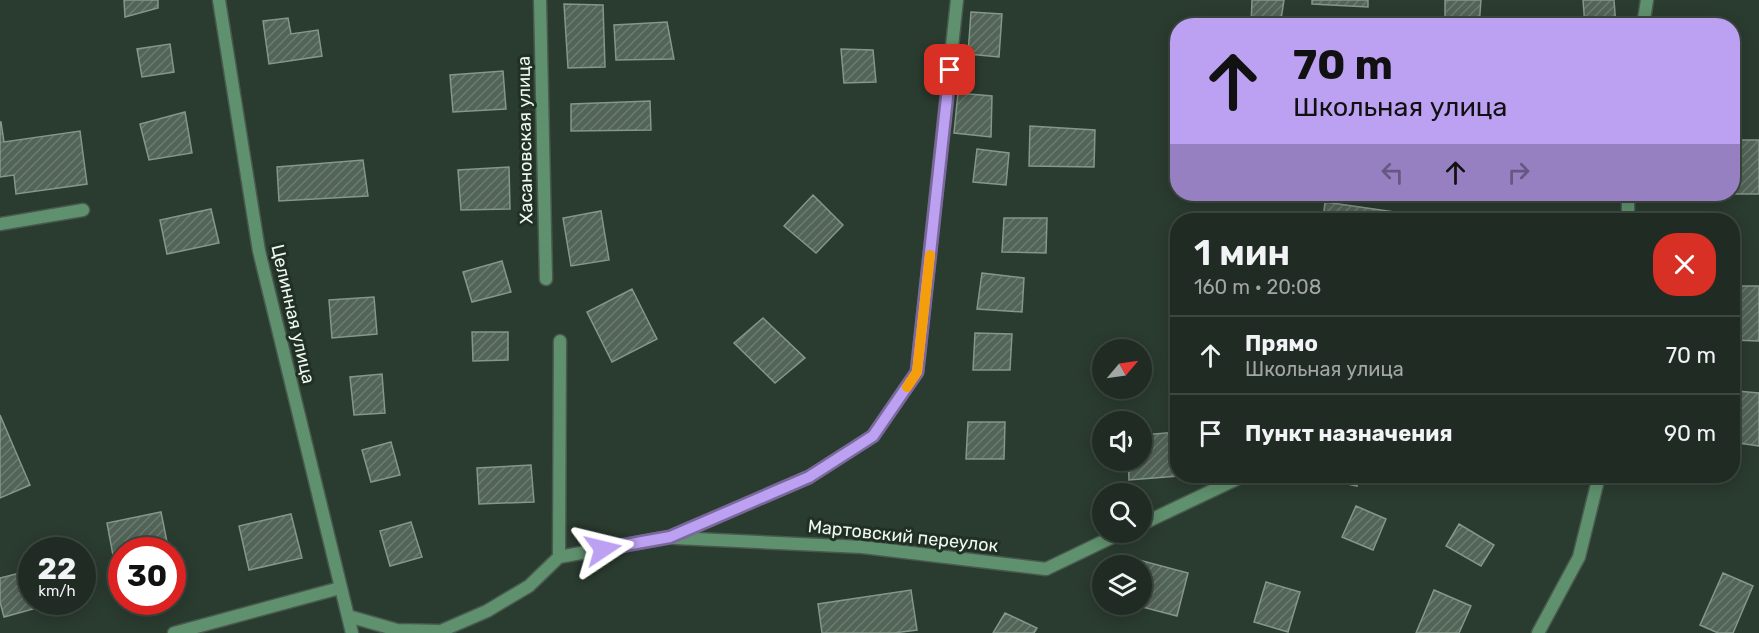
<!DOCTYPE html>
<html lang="ru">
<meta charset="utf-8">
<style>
:root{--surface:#202c23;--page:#2d3830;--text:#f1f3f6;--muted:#a2a7a6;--line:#3d4841}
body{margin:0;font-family:Rubik,sans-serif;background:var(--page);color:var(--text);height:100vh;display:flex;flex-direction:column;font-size:22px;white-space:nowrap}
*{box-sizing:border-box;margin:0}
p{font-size:20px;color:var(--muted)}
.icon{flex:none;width:33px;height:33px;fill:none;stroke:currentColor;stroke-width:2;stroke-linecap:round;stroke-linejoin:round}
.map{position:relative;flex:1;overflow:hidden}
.drawer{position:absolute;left:1170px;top:213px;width:570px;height:270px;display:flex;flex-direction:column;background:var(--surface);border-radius:24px;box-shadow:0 3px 15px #0003,0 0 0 2px var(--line)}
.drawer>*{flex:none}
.top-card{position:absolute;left:1170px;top:18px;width:570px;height:183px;border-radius:24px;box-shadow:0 3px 15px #0003,0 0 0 2px var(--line);background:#bca0f2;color:#111;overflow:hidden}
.needle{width:39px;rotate:61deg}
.tools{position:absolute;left:1092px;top:339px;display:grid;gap:12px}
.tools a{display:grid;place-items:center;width:60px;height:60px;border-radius:50%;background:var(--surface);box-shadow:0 3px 15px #0003,0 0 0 2px var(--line);font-size:30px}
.speed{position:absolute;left:18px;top:537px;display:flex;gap:12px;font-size:30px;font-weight:700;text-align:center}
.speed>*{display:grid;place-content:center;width:78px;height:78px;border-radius:50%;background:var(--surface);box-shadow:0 3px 15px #0003,0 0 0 2px var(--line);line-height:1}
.speed small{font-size:15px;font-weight:400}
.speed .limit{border:9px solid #d22;background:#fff;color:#111}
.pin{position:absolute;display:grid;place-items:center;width:51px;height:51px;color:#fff;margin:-26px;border-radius:12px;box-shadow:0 3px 9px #0006}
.me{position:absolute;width:66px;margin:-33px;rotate:80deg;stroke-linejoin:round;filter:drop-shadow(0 0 4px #0008)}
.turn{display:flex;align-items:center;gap:21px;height:126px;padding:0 24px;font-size:27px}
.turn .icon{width:78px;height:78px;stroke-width:2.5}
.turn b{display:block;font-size:42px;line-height:51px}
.lanes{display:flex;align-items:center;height:57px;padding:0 24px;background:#0003;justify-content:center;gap:30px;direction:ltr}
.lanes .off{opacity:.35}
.round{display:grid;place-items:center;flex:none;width:63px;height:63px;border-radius:24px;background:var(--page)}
.head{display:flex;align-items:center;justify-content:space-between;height:102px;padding:0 24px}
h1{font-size:36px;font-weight:600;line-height:45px}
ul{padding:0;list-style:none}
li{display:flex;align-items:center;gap:18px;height:78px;padding:0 24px;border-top:2px solid var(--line)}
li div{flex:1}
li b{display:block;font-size:22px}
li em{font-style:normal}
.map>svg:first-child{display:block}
.building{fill:url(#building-hatch);stroke:#849789;stroke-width:1.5}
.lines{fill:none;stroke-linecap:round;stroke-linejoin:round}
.lane-casing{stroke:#49594e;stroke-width:15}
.street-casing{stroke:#49594e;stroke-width:15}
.lane{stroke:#5f916e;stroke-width:12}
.street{stroke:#5f916e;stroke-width:12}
.route-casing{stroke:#7a689d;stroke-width:15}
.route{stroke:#bca0f2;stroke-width:10}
.slow{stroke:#f59e0b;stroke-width:10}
.labels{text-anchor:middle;stroke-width:6;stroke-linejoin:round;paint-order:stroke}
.street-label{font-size:18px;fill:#eef8f0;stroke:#213025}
</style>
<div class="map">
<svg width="1759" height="633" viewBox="0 0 1759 633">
<defs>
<pattern id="building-hatch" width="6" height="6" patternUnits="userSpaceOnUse" patternTransform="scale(1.5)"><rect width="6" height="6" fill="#526457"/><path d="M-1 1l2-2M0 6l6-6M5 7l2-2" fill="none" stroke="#6b7b6f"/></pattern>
</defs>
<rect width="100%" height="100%" fill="#2a3b2f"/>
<path class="building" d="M124,0h34v8l-33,9z
M1252,0h32l-4,26h-29z
M1312,0h56v7l-56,-3z
M1445,0h36l-2,26 -34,-3z
M1583,0h31l2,26h-31z
M564,4l39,1 2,62 -37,1z
M971,12l31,2 -3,43 -31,-3z
M288,18l3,16 27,-4 4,26 -53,8 -6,-43z
M667,22l7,37 -58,1 -2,-35z
M170,44l4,28 -32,5 -5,-28z
M841,49l32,1 3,32 -32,1z
M503,71l3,38 -53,3 -3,-37z
M958,93l34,3 -1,41 -37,-4z
M650,101l1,29 -80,1v-27z
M185,112l7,41 -43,7 -9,-36z
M0,122h1l3,20 76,-11 7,53 -71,10 -2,-19 -14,2z
M1030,126l65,4 -1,37 -65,-1z
M1732,140h27v54h-29h2z
M977,149l32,4 -3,32 -33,-3z
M363,160l5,36 -89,5 -2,-34z
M509,167l1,42 -49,1 -3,-40z
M813,195l30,30 -27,28 -32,-27z
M1325,202l69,10 -1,8h-70z
M211,209l8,34 -52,11 -7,-34z
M601,211l8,49 -38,6 -8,-48z
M1004,218h43l-1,35 -44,-1z
M502,261l9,31 -39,10 -9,-30z
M982,273l42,5 -2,34 -45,-3z
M1732,286h27v55l-27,-1z
M632,289l25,50 -45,23 -25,-50z
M374,297l3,37 -45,4 -3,-38z
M763,318l42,40 -30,25 -41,-40z
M472,332h36v28l-35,1z
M975,333l37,1 -2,36h-37z
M382,374l3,39 -31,2 -4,-38z
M1737,391l22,2v53l-27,-4z
M0,415l30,70 -30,13z
M968,422h37l-1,37h-38z
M1178,432v44h1l-50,4 -1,-20h14v-25z
M391,442l9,33 -29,7 -9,-32z
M531,465l3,37 -55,2 -2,-36z
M1330,476h29l-2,10 -28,-6z
M1356,506l30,13 -13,31 -31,-13z
M161,512l7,35 -13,3h-33v26l-5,1 -10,-54z
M291,514l11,44 -53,12 -10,-44z
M411,522l11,35 -32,9 -10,-35z
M1459,524l35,21 -13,21 -35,-20z
M1124,556l64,17 -11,43 -46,-12h11v-38h-21z
M32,570v32h11l1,4 -40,11 -4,-15v-24z
M1723,573l30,13 -20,47h-15l-18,-8z
M1266,582l34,10 -12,40 -34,-10z
M911,590l6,40 -23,3h-72l-4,-29z
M1434,590l37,16 -12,27h-43z
M1005,613l32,15 -3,5h-41z"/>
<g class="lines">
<g class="lane-casing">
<path id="lane" d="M0,224l83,-14"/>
</g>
<g class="street-casing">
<path id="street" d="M219,0l40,251 93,382
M540,0l6,279
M1643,26l4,-26
M1628,220v-26
M1142,524l101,-48
M675,538l187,9 184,22 77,-37
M559,557l1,-216
M348,616l49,14 44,1 46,-20 42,-25 30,-29 111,-20 139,-60 64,-41 44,-64 40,-372
M174,633l166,-45
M1538,633l41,-76 20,-81"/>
</g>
<use href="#lane" class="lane"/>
<use href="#street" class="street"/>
</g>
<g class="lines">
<g class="route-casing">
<path id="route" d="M603,549l67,-12 139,-60 64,-41 44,-64 33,-302"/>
</g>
<use href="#route" class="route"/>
<path class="slow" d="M907,387l10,-15 13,-117"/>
</g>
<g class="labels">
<g class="street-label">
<text transform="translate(525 140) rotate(-91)" y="6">Хасановская улица</text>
<text transform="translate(293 314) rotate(77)" y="6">Целинная улица</text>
<text transform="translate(903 536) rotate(6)" y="6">Мартовский переулок</text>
</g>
</g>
</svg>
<div class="tools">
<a><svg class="needle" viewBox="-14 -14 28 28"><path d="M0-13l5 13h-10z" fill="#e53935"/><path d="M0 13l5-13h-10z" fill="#a2a7a6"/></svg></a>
<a><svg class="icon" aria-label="sound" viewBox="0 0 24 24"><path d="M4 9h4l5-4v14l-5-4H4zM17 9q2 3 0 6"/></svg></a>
<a><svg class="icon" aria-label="search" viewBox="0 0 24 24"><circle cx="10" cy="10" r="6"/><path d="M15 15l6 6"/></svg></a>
<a><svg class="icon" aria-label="layers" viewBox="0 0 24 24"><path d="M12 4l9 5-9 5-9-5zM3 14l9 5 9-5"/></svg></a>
</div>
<div class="speed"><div>22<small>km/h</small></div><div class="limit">30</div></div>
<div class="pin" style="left:950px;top:70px;background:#d93025"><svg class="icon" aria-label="arrive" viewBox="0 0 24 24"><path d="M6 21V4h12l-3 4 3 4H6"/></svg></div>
<svg class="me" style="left:603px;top:549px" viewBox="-20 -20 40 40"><path d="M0-17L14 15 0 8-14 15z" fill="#bca0f2" stroke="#fff" stroke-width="4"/></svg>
<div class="top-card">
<div class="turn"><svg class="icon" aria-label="ahead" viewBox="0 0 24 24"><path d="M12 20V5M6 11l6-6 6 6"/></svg><div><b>70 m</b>Школьная улица</div></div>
<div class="lanes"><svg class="icon off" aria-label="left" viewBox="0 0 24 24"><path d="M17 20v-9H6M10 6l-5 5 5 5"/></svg><svg class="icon" aria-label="ahead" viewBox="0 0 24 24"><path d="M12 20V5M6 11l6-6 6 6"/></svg><svg class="icon off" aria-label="right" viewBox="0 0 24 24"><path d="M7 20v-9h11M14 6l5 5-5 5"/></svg></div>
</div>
<section class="drawer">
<div class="head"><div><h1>1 мин</h1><p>160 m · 20:08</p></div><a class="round" style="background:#d93025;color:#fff"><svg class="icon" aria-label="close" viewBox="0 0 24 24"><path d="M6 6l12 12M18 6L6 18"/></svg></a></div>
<ul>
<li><svg class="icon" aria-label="ahead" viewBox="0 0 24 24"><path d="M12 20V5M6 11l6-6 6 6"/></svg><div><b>Прямо</b><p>Школьная улица</p></div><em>70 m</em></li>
<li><svg class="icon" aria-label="arrive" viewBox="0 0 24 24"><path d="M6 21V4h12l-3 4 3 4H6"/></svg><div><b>Пункт назначения</b></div><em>90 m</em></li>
</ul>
</section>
</div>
